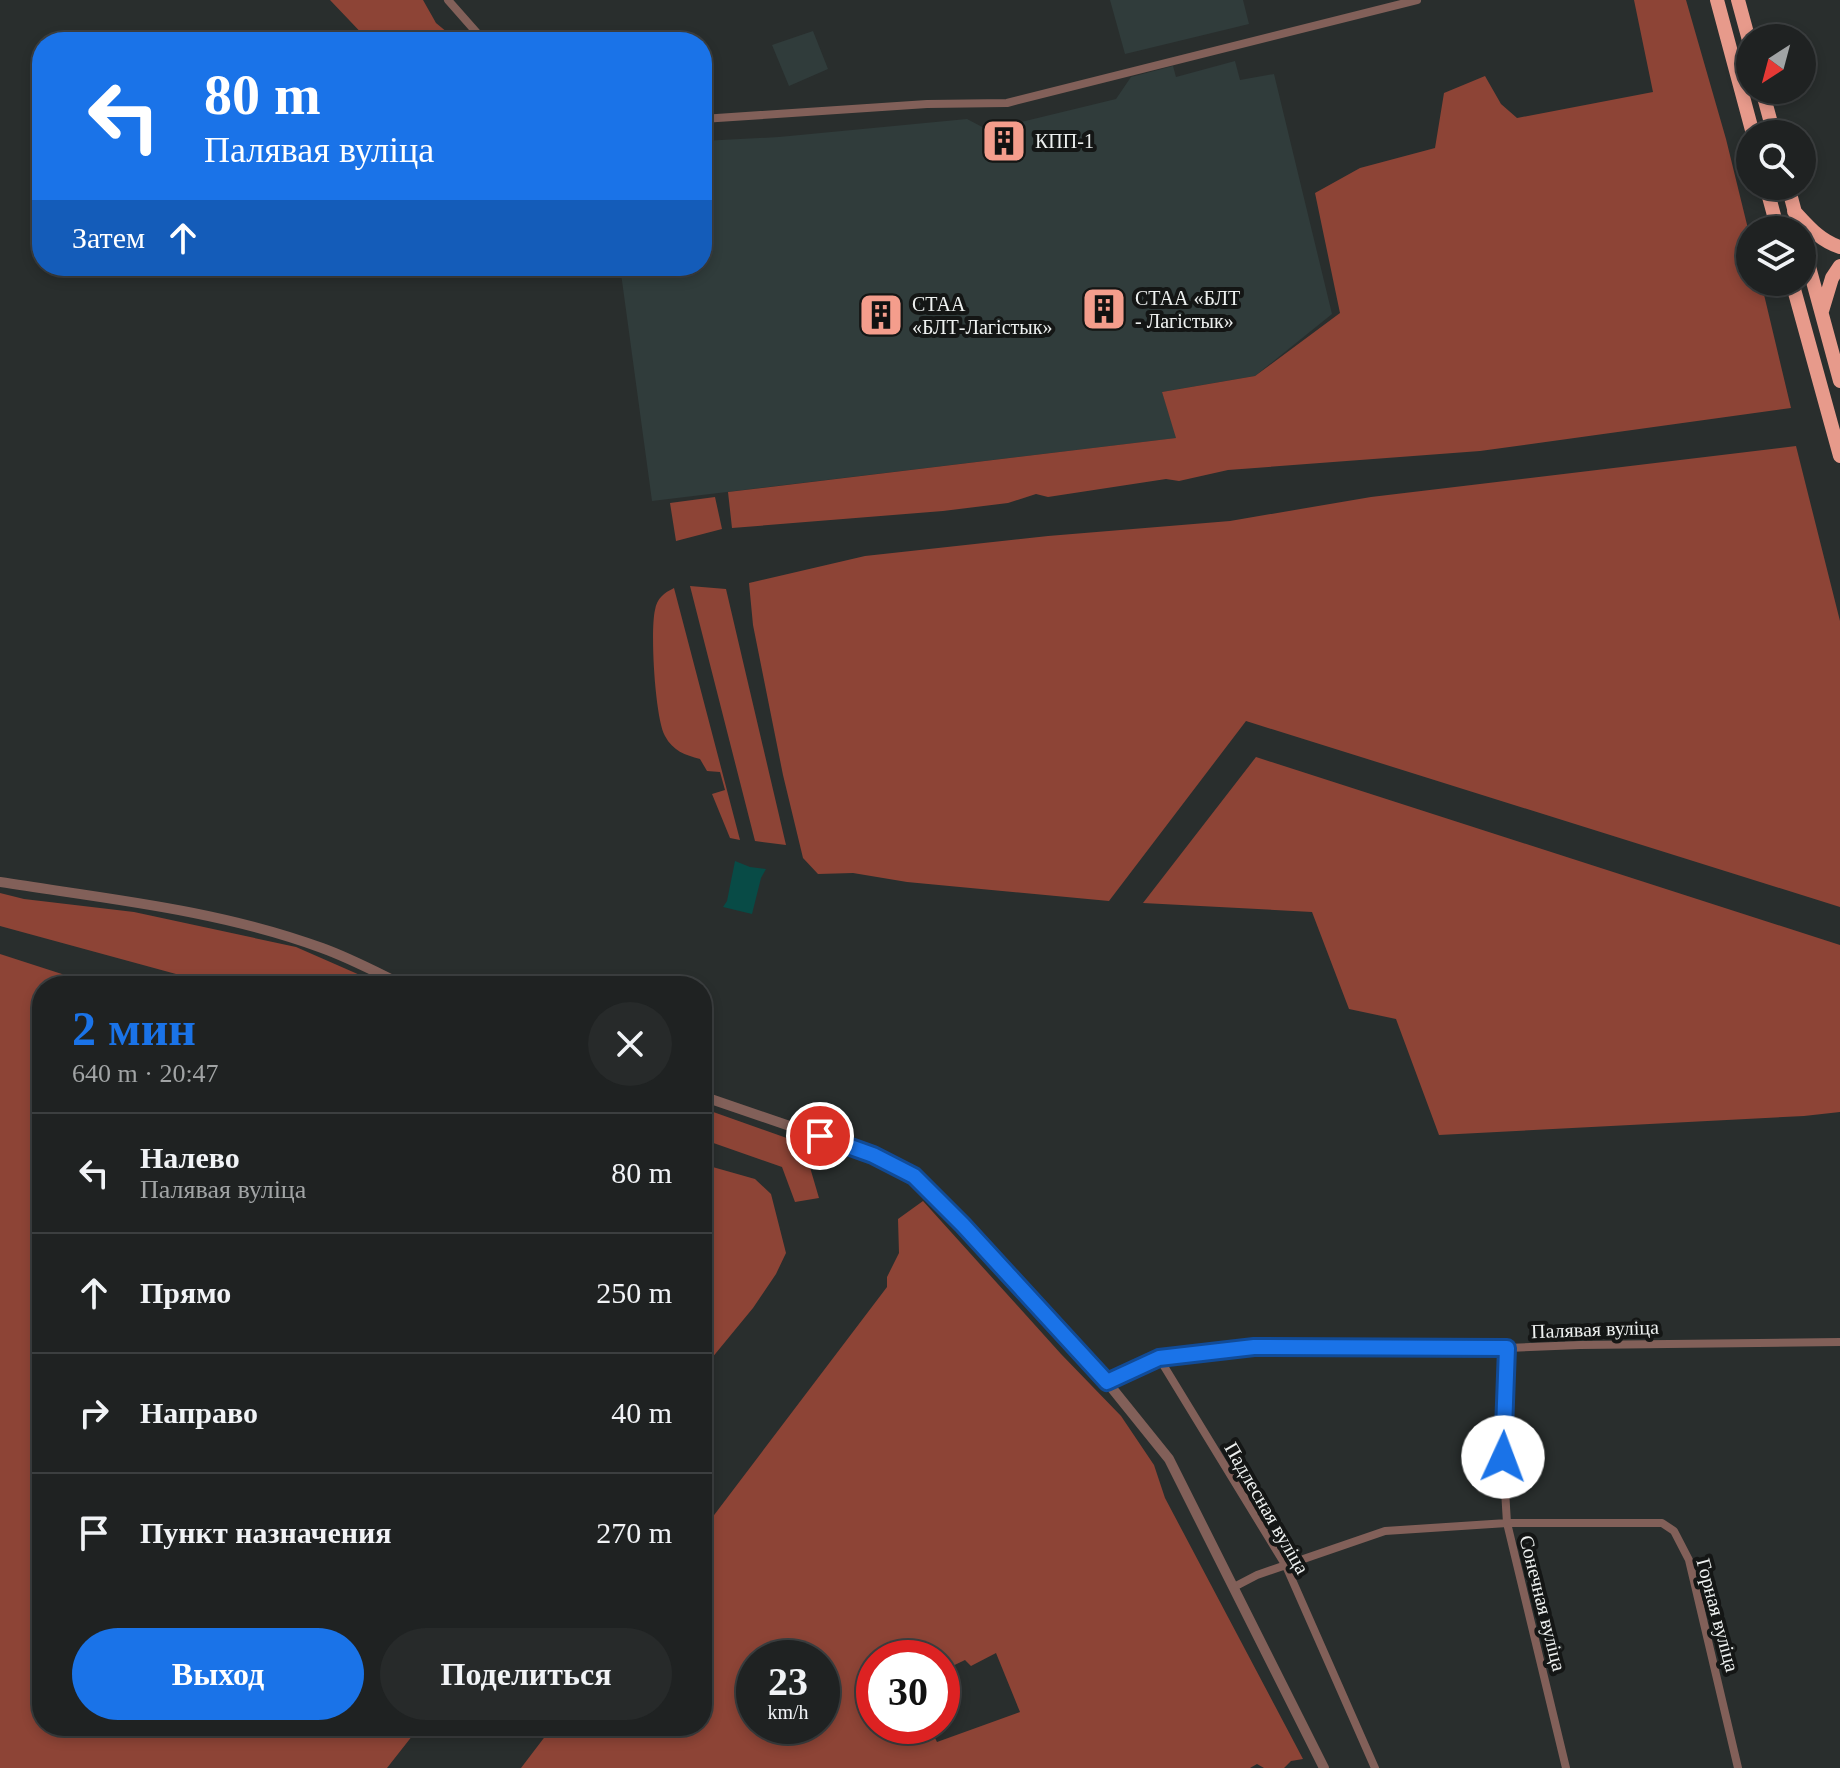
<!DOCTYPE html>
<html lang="ru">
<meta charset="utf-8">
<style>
:root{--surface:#1f2222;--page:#272a2a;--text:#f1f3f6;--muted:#a1a4a5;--line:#3c3f40;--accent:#1a73e8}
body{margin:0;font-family:Georgia,serif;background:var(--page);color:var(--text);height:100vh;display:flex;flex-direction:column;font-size:30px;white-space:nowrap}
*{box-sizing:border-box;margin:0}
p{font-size:26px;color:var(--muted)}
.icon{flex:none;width:44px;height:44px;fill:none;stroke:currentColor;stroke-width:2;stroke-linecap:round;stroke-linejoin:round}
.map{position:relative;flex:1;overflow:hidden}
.side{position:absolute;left:32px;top:976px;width:680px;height:760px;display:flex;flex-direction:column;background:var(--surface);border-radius:32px;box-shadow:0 4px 12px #0003,0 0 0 2px var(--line)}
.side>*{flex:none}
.top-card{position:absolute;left:32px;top:32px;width:680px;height:244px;border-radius:32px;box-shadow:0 4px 12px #0003,0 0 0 2px var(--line);background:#1a73e8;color:#fff;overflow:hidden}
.needle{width:52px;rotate:216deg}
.controls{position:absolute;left:1736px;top:24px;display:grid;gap:16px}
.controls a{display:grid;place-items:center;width:80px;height:80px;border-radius:50%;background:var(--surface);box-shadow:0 4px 12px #0003,0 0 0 2px var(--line);font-size:40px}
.speed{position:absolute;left:736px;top:1640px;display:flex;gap:16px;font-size:40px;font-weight:700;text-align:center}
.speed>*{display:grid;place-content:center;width:104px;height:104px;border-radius:50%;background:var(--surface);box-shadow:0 4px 12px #0003,0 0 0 2px var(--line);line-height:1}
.speed small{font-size:20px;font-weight:400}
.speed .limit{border:12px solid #d22;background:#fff;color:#111}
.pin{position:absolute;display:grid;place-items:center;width:68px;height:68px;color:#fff;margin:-34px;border:4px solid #fff;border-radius:50%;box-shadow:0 2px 8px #0007}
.me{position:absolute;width:88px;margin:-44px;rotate:2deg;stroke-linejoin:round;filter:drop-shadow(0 0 6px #0008)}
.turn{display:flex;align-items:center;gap:28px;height:168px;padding:0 40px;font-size:36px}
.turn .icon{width:104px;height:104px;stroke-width:2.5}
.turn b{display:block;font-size:56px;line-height:68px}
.then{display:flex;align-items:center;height:76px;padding:0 40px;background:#0003;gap:16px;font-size:30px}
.round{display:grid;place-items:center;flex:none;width:84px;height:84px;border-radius:42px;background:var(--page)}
.overview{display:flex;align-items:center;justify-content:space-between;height:136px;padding:0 40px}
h1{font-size:48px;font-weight:600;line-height:60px;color:var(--accent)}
.action{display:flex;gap:16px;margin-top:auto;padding:16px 40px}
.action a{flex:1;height:92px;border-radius:48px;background:var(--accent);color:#fff;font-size:32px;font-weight:600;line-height:92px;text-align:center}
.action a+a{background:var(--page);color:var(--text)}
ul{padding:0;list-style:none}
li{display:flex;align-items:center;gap:24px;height:120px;padding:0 40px;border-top:2px solid var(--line)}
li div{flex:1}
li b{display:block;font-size:30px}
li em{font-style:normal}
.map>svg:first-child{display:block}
.built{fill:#303c3b}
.forest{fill:#8d4436;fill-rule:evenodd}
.water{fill:#084b46}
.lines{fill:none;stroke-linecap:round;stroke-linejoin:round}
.minor{stroke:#826059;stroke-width:8}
.tertiary{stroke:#826059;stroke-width:10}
.trunk{stroke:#e79a8b;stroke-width:14}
.route-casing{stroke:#114b97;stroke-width:20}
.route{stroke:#1a73e8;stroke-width:14}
.labels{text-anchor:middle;stroke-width:8;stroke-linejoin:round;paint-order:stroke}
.poi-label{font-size:20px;fill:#eef1f0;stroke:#141615;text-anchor:start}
.street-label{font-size:20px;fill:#eef1f0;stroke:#141615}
</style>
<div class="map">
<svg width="1840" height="1768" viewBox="0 0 1840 1768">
<rect width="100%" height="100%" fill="#292e2d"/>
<path class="built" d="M1110,0h133l6,24 -124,30z
M813,31l15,38 -39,17 -17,-41z
M1235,61l5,19 34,-6 58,240 -77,62 -93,16 15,46 -525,63 -32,-235h82v-125l77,-4 188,-18 21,11 128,-31 15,-22 42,-11 3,11z"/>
<path class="forest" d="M330,0h93l13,23 23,19h-89z
M1634,0h52l40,139 24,98v45h11l30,126 -311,43 -252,19 -49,11 -13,-2 -118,18 -12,-3 -28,9 -65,8 -211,17 -4,-36 448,-54 -14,-46 93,-16 85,-63 -25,-120 45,-25 75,-20 9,-55 41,-17 16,28 16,14 136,-26z
M1796,446l44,175v286l-594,-186 -137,180 -202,-19 -54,-9 -35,1 -15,-16 -20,-83 -30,-150 -4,-42 116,-27 183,-20 182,-15 141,-24z
M715,497l7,32 -46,12 -6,-38z
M690,586l36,3 60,256 -31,-4z
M674,588l66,252 -10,-2 -18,-44 13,-4 -5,-18 -13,-1 -7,-12c-15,-4 -27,-8 -35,-23 -10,-18 -15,-105 -10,-126 2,-12 9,-17 19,-22z
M1256,757l584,188v167l-36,4 -365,19 -43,-116 -47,-10 -37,-97 -169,-9z
M0,893l24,6 110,13 162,35 89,39h-165l-220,-60z
M0,954l99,32h-57v740h378l-33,42h-387z
M702,1108l96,34 6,5 15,51 -24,4 -13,-35 -80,-28z
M702,1164l53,15 16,15 15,59 -10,21 -23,34 -51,62z
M923,1201l138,153 60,62 33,49 11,33 138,261 -12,2 -7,7h-20l-7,-4 -7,4h-729l32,-42h149v-195l185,-244v-10l12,-24 -1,-34zM996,1653l24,59 -83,30 -8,-16h-55v-68h68v13l23,-11 6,6zM754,1658h68v68h-68z"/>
<path class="water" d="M735,861l15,6 16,2 -5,9 -9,36 -29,-7 4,-6z"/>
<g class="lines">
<path class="minor" d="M448,0l37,42
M702,119l225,-15 80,-1 410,-103
M1507,1348l-4,109 4,66 59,245
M1159,1358l127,208 89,202
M1107,1382l52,-24 95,-11 253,1 73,-3 260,-3
M1234,1587l23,-12 128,-44 122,-8h155l12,8 15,29 49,208"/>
<path class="tertiary" d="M0,882c108,17 219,28 322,66 28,10 56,25 83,38
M702,1096l146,50 49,20 25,17 41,42 144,157 62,77 155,309"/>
<path class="trunk" d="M1717,0l36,134
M1738,0l12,44
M1762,90l12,44
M1766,186l12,44
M1788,186l9,34
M1794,211c14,15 26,30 46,36
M1802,241l38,140
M1792,282l48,174
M1822,311l10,-33 8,-12"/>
</g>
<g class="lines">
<g class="route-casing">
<path id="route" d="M820,1136l53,19 41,21 49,49 144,157 52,-24 95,-11 253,1 -4,109"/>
</g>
<use href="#route" class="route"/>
</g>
<defs>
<g id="building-square" transform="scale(2.3)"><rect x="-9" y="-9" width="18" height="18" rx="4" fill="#f49d8c" stroke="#141615"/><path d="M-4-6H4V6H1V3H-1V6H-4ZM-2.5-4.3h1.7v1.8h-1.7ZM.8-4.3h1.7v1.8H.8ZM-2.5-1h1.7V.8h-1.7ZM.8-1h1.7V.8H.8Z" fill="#111"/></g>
</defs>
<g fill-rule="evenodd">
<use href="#building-square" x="1004" y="141"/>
<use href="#building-square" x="1104" y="309"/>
<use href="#building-square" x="881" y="315"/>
</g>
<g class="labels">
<g class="poi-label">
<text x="1035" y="148">КПП-1</text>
<text x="1135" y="305">СТАА «БЛТ<tspan x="1135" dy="23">- Лагістык»</tspan></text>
<text x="912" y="311">СТАА<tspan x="912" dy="23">«БЛТ-Лагістык»</tspan></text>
</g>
<g class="street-label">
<text transform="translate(1595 1329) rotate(-2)" y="7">Палявая вуліца</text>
<text transform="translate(1267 1508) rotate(60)" y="7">Падлесная вуліца</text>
<text transform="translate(1543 1603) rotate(76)" y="7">Сонечная вуліца</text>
<text transform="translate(1718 1615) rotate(75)" y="7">Горная вуліца</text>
</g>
</g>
</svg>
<div class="controls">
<a><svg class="needle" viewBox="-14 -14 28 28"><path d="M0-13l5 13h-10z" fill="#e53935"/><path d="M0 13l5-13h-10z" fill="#a1a4a5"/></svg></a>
<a><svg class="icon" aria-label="search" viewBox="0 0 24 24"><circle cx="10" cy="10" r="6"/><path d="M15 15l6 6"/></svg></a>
<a><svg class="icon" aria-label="layers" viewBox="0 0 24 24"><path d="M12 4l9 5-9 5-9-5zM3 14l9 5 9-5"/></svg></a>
</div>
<div class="speed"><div>23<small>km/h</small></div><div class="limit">30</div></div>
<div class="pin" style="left:820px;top:1136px;background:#d93025"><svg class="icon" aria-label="arrive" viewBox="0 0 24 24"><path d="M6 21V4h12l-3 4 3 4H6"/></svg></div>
<svg class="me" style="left:1503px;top:1457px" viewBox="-20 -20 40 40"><circle r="19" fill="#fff"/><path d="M0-13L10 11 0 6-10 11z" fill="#1a73e8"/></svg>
<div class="top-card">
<div class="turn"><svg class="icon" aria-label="left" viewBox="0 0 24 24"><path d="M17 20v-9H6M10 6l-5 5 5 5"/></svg><div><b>80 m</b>Палявая вуліца</div></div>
<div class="then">Затем<svg class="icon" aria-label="ahead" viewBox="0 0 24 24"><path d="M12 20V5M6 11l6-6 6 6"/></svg></div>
</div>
<section class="side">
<div class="overview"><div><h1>2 мин</h1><p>640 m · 20:47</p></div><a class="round"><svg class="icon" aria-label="close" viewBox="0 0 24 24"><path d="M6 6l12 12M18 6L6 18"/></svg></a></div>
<ul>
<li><svg class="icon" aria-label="left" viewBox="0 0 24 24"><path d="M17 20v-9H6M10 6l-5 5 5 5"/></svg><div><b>Налево</b><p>Палявая вуліца</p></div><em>80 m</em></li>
<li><svg class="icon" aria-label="ahead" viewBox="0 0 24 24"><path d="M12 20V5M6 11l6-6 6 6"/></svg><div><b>Прямо</b></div><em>250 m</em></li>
<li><svg class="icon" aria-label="right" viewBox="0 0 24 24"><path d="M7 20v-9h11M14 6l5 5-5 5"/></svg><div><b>Направо</b></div><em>40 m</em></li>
<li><svg class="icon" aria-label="arrive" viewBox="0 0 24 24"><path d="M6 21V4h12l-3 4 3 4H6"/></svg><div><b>Пункт назначения</b></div><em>270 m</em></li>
</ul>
<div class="action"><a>Выход</a><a>Поделиться</a></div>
</section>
</div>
